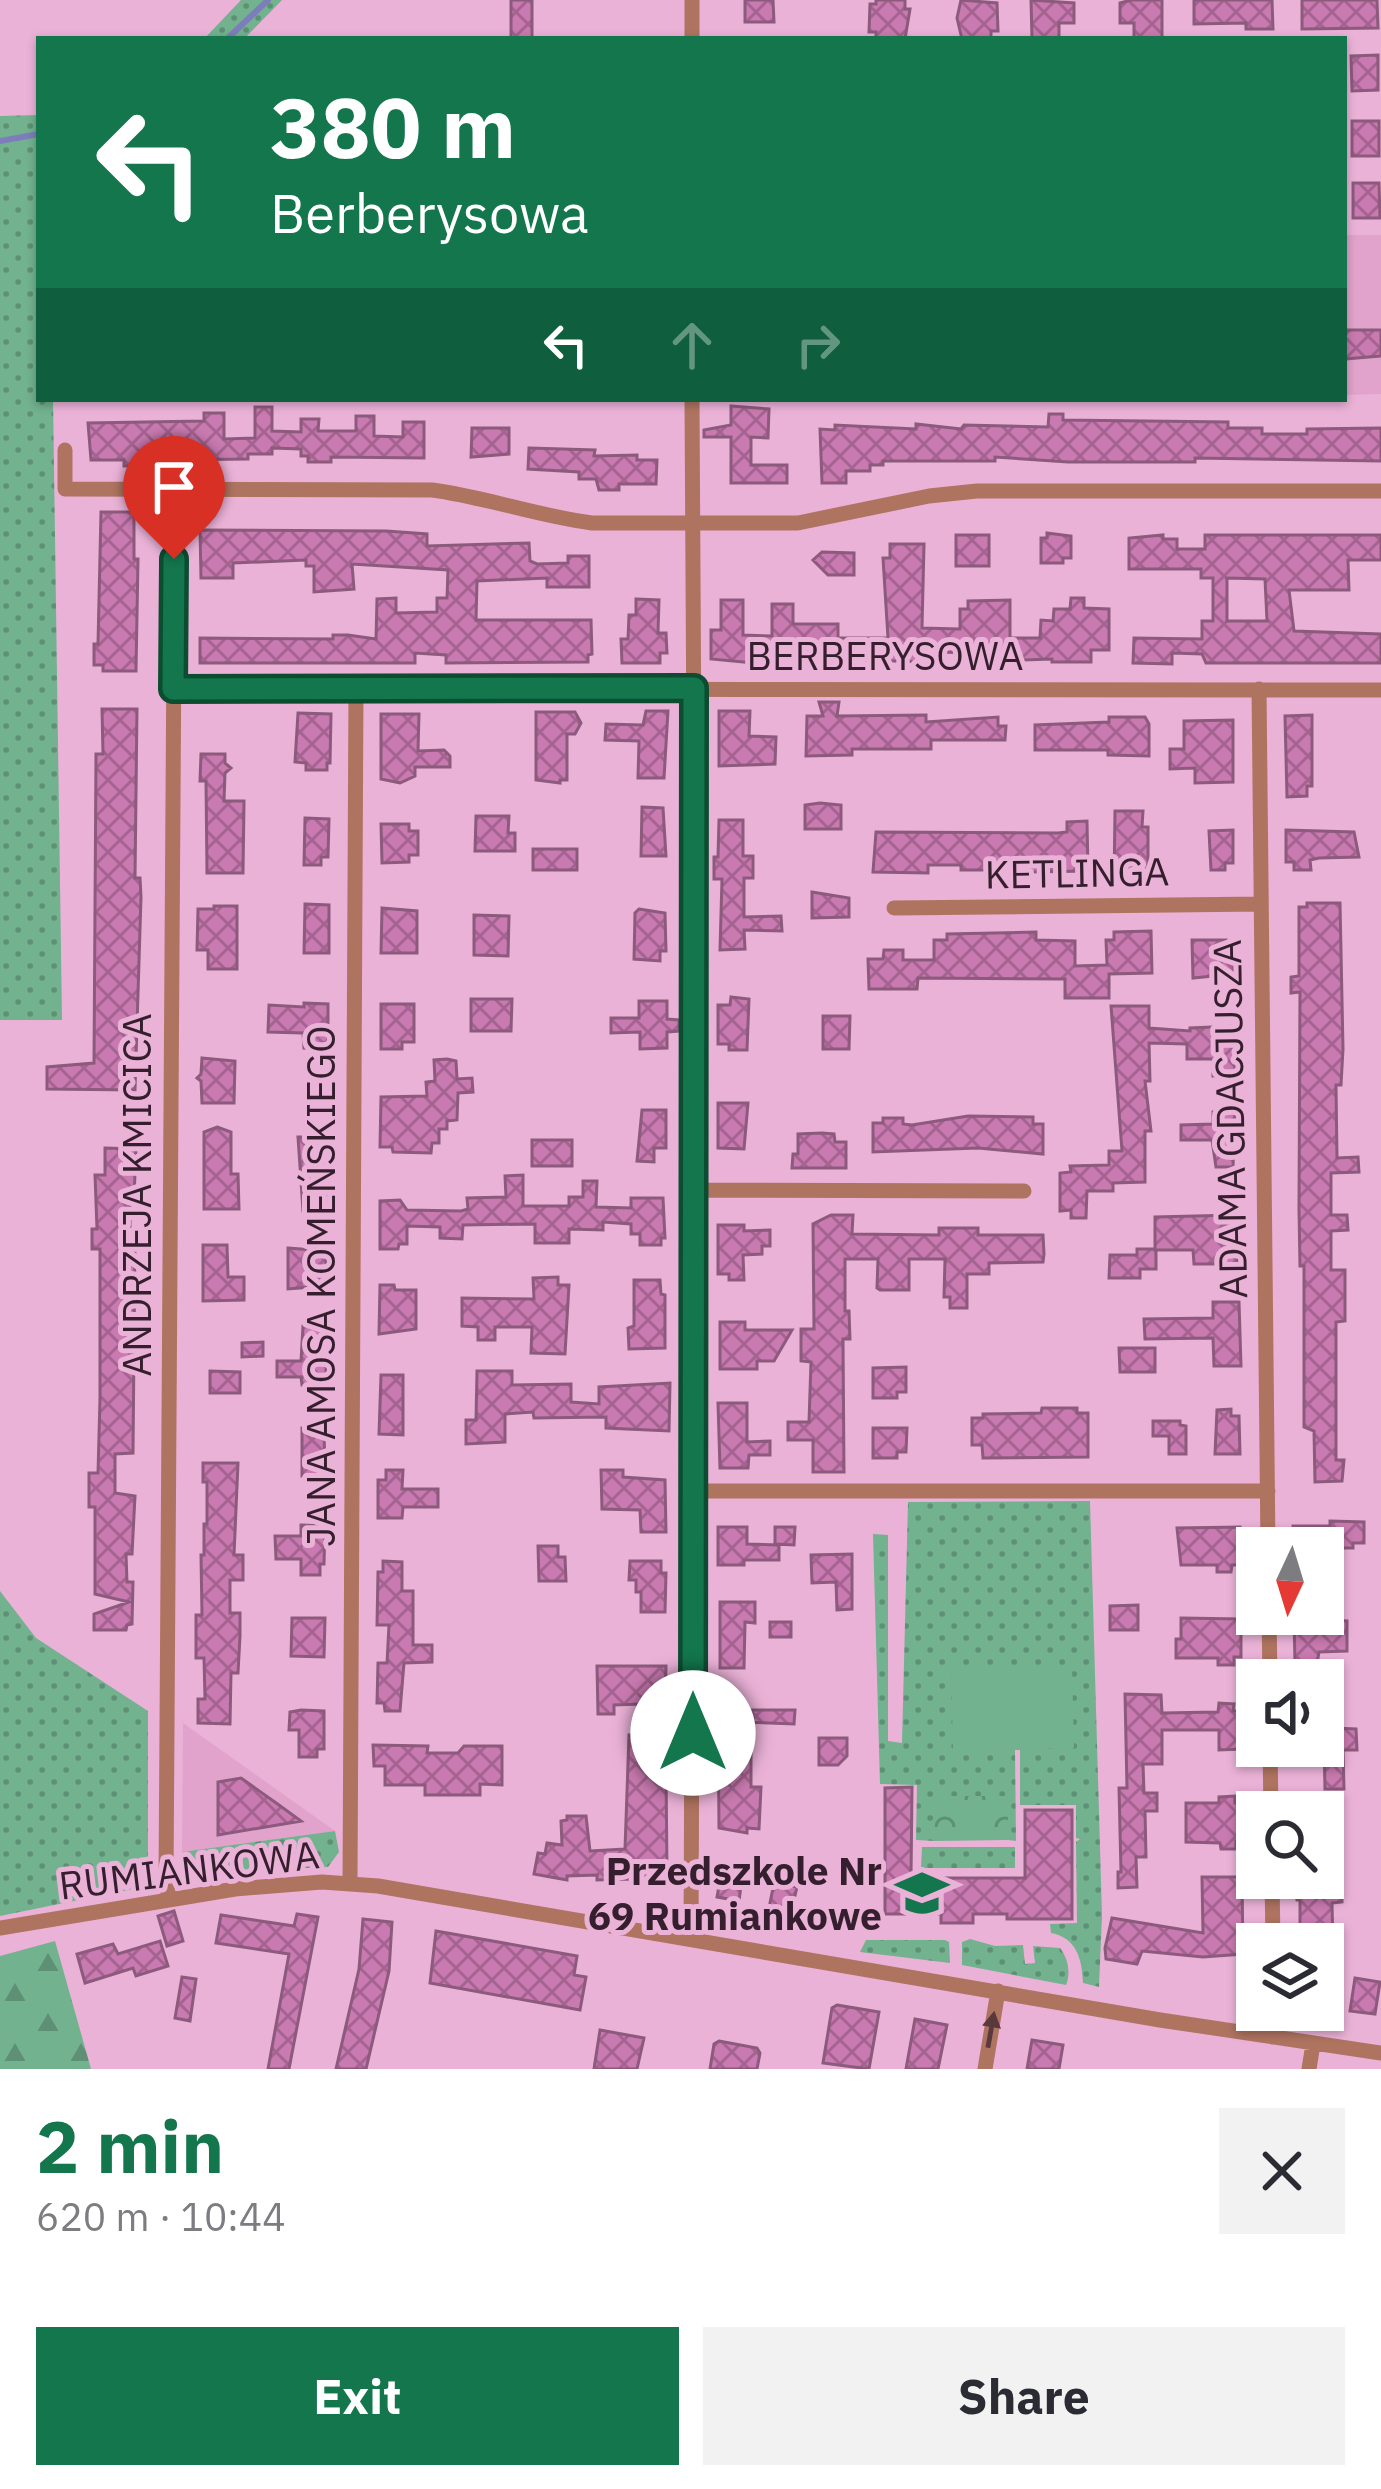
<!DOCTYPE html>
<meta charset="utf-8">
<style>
:root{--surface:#fff;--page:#f2f2f3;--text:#2b2b33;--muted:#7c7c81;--accent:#13764d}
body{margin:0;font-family:"IBM Plex Sans",sans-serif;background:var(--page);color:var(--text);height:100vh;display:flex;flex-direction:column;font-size:45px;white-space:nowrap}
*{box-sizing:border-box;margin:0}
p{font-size:39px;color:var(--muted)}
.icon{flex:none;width:66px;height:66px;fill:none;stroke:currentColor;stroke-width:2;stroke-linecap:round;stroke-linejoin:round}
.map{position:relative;height:2069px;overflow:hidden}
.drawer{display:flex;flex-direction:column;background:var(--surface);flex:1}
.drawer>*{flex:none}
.top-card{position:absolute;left:36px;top:36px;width:1311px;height:366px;border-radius:0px;box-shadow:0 3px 9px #0004;background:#13764d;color:#fff;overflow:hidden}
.needle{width:78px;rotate:184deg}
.tools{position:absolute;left:1236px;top:1527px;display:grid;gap:24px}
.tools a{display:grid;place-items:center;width:108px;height:108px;border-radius:0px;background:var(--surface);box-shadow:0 3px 9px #0004;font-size:60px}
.pin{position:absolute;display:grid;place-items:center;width:102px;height:102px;color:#fff;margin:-123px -51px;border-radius:50% 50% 50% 0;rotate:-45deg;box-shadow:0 0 12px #0007}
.pin .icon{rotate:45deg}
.me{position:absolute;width:132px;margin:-66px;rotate:0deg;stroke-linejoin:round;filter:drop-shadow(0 0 9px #0008)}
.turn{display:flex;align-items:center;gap:42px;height:252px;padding:0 36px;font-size:54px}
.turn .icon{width:156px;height:156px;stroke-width:2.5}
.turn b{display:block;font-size:84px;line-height:102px}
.lanes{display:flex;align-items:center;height:114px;padding:0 36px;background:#0003;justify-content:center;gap:60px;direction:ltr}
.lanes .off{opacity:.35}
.round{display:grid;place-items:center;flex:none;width:126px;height:126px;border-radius:0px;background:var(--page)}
.summary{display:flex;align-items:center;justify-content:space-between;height:204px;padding:0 36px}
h1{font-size:72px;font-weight:800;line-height:90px;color:var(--accent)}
.button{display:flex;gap:24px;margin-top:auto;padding:24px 36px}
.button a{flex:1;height:138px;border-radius:0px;background:var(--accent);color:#fff;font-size:48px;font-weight:800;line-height:138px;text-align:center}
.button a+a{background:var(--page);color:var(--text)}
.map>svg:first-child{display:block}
.built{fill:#e1a3cb}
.grass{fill:url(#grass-dots)}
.forest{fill:url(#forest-firs)}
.park{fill:url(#park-crowns)}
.pitch{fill:#72b28f}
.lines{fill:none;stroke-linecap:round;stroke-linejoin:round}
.stream{stroke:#7e7dbb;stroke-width:6}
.building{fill:url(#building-cross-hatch);stroke:#8c5a7c;stroke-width:3;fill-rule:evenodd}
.street{stroke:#af7460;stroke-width:15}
.oneway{fill:#5a393d}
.route-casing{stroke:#0c4d32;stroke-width:30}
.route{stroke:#13764d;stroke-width:21}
.labels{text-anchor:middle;stroke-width:10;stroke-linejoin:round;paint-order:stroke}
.street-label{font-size:39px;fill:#351f2e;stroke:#ebb2d8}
.poi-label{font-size:39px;font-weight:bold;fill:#351f2e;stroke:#ebb2d8;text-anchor:end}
</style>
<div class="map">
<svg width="1381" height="2069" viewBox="0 0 1381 2069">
<defs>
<pattern id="grass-dots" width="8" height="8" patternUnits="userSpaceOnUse" patternTransform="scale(3)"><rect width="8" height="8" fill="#72b28f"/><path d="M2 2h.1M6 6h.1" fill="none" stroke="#5e9075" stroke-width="1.8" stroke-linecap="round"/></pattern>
<pattern id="forest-firs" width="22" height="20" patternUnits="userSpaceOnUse" patternTransform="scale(3)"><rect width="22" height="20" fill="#72b28f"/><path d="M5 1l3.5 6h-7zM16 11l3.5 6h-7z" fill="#5e9075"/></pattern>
<pattern id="park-crowns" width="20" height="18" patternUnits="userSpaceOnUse" patternTransform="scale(3)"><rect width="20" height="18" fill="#72b28f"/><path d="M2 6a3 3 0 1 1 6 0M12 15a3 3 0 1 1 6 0" fill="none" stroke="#5e9075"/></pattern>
<pattern id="building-cross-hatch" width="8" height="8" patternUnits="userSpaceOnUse" patternTransform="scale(3)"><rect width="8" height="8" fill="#c97ab0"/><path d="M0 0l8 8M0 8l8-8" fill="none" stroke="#a46390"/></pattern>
</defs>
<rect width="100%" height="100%" fill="#ebb2d8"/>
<path class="built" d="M1344,235h37v159l-37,1z
M183,1723l152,108 -153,21z"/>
<path class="grass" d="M241,0h41l-38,39h-40z
M39,115v284h14l9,621h-62v-904z
M1090,1501l12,415 -3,71 -16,-4c-1,-24 -6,-45 -32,-50l-1,-9 27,-1 -1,-81 4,-3 -4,-1v-33h-56v-55h-5l1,91 -8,-1 -1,-44h-72v45l-19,-1 1,-55 -37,-1 -7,-250 15,1v206l14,2 6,-241z
M0,1591l36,47 112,73v171l-5,5 -143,29z
M335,1831l4,21 -11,15 -63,3 -60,9 -20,-4 -5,-9 2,-14z
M922,1847h93v21h-94z
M970,1939l25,7 28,-1 2,19 10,-1 -2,-17 27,2c8,10 11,25 6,37l-104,-20v-23z
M866,1940h79l4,2 1,21 -90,-11z"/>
<path class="forest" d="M55,1941l36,128h-91v-113z"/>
<path class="park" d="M934,1796h74v44l-73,1z"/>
<path class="pitch" d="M1072,1666l2,82 -121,3 -2,-82z"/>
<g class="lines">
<path class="stream" d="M227,39l41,-39
M0,141l39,-7"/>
</g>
<path class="building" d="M511,0h21v39h-21z
M745,0h28l1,22h-29z
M876,0h29v9h5l-5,30h-29v-7h-7l1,-28h6z
M961,0l36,3 1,28h-7v8h-29l-5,-21z
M1031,0l43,3v20h-15v16h-27z
M1131,0h31v39h-28v-16h-14v-20z
M1194,0h78l1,29h-27v-6l-52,1z
M1302,0h75l1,28 -76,1z
M1378,55v35l-26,1 -1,-35z
M1352,121h27v35h-27z
M1353,183h26l1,35h-27z
M1344,330h37v26l-37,3z
M731,406l38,3 -1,29 -17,-1v28h36v18h-56v-46h-27v-7l27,-5z
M255,407h17v24l29,1v-13h18l-1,12h38v-15h18v20l29,1v-15h21v36l-93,-1v5h-23v-6h-7v-7l-29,-1v6h-24v5l-77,1v5l-47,1v-6h-33l-3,-37 116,-2v-8h20v26l31,-1z
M1049,414h14v6l165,2v6h34v6h45v-5l74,-1v33l-186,-3v4h-127l-73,-5v4h-112v4h-13v6h-24v12h-24l-2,-54 15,1v-5l81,4v-5l45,5 3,-4 84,2z
M472,428h37v26l-38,3z
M529,448l66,2 -1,6 43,-1v5h20l-1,24h-37v6h-20l-3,-11h-17v-7l-51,-3z
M101,512h33v47h4l-2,112h-33v-6h-9v-21h4z
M200,530l186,1 41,3v12l102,-3 1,18 7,3 31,-1v-7h21v31h-42v-9l-70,3 -1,39h115l1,34 -4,1v7l-142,1v-8l-31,-2v10h-215v-25l133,1v-4h15l28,4 1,-40 19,-1v15l41,-1v-14h10l1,-28 -96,-6 2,25 -40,3v-26h-8v-6l-73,3v15h-32z
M1047,533l24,3v22h-8v5h-22v-25h6z
M956,535h33v31h-33z
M1163,535v4h14v10h28v-14h176v25h-33l1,30h-60l5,41 87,3v29h-175l-4,-9 -30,-1v11l-39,-1 1,-25 68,1v-18h11v-43h-12v-9h-72v-31zM1227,578l38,1 2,42h-40z
M890,544h34l-2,84 38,1v-20h8v-8l42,-1v38h30l1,-18 12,1 1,-12h16l1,-11h13v10l25,1v41h-18v12h-39v-3l-81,3 -1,-9 -29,-1v5l-13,-1 -1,6 -69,-2v4h-18v-7h-33v-11l-25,-1v18l-6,2 -65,-6v-29h10v-30h22v35l29,1v-32h21v20h45v14h50l-5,-80h7z
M822,552l32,1v22h-26l-15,-15z
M636,599l23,1 -1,33h8l1,20h-7v10h-38l-1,-24h7l1,-24h7z
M819,702h20l-2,14 89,-1v7l72,-5v9h8l-1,14h-74v9h-79v6l-46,1 1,-40h16z
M102,709h35l-2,169h5l1,19 -6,193 -88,-1v-22l47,-4 2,-309h7z
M646,711h22l-4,67h-26l1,-37 -34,-1 1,-16 37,1z
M719,711h31l-1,25 27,1 -1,27 -56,2z
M536,712h39l6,11 -6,11h-8v46h-7v3l-24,-3z
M298,713l33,1 -1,49h-3v7h-21v-7l-11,-1z
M381,714h38l-1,37 26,-1 6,6v11h-35v9l-15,7 -19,-4z
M1312,715v71h-5v10l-20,1 -2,-81z
M1109,717h36l4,7v32l-41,-1v-5h-73v-25l74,-3z
M1233,720v62l-38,1v-15l-25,1v-20h14v-28z
M201,754h24v9l6,5 -6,5 -1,28h20l-1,72h-36l-1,-92h-6z
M820,803l21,2v24h-36v-24z
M642,807l21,1 3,48h-25z
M1115,811h28l-1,16h6v56h-34z
M476,816h33l-1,17h7v18h-40z
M305,818l24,1 -1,38h-7v8h-17z
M719,820h24v36h10v22h-9v39l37,-1 1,15 -38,-1 1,19 -25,1 2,-71h-8v-22h4z
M1087,821l1,50 -57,1v-7h-41v5h-29v-5h-33v8l-55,-1 3,-40 182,1 9,-1v-10z
M381,824h28v7h9v24h-9v7l-27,1z
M1233,830v33h-8v7h-14l-2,-39z
M1286,830l68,2 5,25 -40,1 -9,2 1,10h-17v-8h-8z
M533,849h44v21h-44z
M812,892l37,6v19l-37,1z
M1307,903h33l3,146 -2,36h-5l1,73 21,-1 1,15 -28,1v42h16l1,15 -17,1v39h14v51l-9,1v138h8l-2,21 -27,1 -1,-51 -10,-4v-161h-4l-1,-57 1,-217 -9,1v-16l8,-1v-69h8z
M305,904l24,1v48h-25z
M214,906h23v63h-29v-19h-11l1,-41h16z
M382,908l35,3v42h-36z
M639,909l26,4 1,38h-6v10l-26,-2 1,-46z
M474,915l35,1 -1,40 -34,-1z
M1151,931l1,42 -43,1v24h-44v-19l-147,-1 -1,11h-48l-1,-30h15l1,-9h19v10h31v-20h13v-6l89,-2v8l39,1v25l32,-1 -1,-25h8v-8z
M1192,940h34v3l8,1v30l-41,4z
M731,997l18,2 -2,51h-18v-6h-11v-39h12z
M471,999h41l-1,32h-40z
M639,1001h28v18l12,1v11l-12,1v16l-27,1v-17l-29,1v-15h28z
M304,1003l24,1v39h-5l-1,6 -18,-1 -1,-15 -35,-1 1,-27 35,2z
M381,1004h33v38h-12v7h-21z
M1111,1006h38v22l41,3v-3l45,-2v49l-22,1v-17h-26v-15l-38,-1 1,38h-5l6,50h-6v51l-32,1v8h-26l-1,27h-15v-8l-11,1v-38l11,-1 -1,-6 39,-1v-14h13z
M823,1016h27l-1,33h-26z
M202,1058l33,3 -1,42h-32l-1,-22 -4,-3 4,-4z
M447,1059l9,2 1,18 15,-1 1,14 -15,1 -1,27 -10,1v8h-8v14h-7l-1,10 -38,-1 -1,-5h-12l1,-50 46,-1 -1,-14 9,-1 -1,-21z
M718,1103h30l-4,46 -26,-1z
M642,1110h24v38h-12v14l-17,-1z
M1213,1112h22l-2,55h-17l-4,-27h-31v-15l32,-1z
M968,1116l65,1v7h10v30l-65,-6 -105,4v-29h10v-5h20v6l9,1z
M217,1127l14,5v42h7l1,35h-35v-77z
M822,1133l12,1 1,8h11v26h-54l1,-14h5v-20z
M298,1137h29v74h-24z
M532,1140h40v26h-40z
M105,1148l31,1 -2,49h-4v40h5l-2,215 -18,1v39l20,3 -3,58h-6l1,28h6l-1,42 -5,1 -1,5h-32v-16l35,-12 -34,-8v-87h-6v-34h9l2,-75v-149h-8v-20h5l-2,-54h10z
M523,1175v31h46v-9h14v-16h14l-1,26 35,1v-10h32l2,40h-4v7h-21v-11h-9v-10l-28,-2v8l-34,-1v14h-34v-19l-72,1 -1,14 -22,-1v-11l-33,-1v18h-8l-1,5h-18v-48l20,-1 7,10 54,1 7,-2 -1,-11 39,-1 -1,-21z
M831,1215h22l-1,19 87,1v-7h39v7h65l1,19 -1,8 -54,1v11h-22v34h-17v-11h-6l1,-38h-36v31h-29l-3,-2 1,-29h-33v52h4l1,28h-7l1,133h-31v-32h-25v-18h21l2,-60 -10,-1v-32h13l-1,-105z
M1236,1215l1,49h-43l-1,-14h-37v19h-16v9h-31l1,-23h27v-6h18v-32z
M718,1225h26v6l26,-1v16h-8v8l-19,1 1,25h-15v-6h-11z
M203,1245h24l1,32h16v23l-41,1z
M288,1248l38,3v35l-38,3z
M558,1277v8h11l-4,69 -34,-1 1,-26h-37v13h-17v-13l-16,-1v-28l72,1 -1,-21z
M634,1280h26l1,14 4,1v53l-36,1 -1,-21 6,-2z
M380,1285h14l1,5h21v39l-37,5z
M1213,1302h26l2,64h-27l-1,-28 -68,1 -1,-20 69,-1z
M720,1322h25v8h47l-18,31h-17v8h-37z
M303,1326h23v53h-7v6h-17l-1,-8h-24v-16h24z
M263,1342v14l-21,1v-14z
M1119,1348h36v24h-35z
M906,1367v25h-9v6h-24v-30z
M210,1371l30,1v21h-30z
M477,1371h35v14l59,-1v18l28,2v-17l71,-4 -1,48 -63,-3v-11l-72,1 -1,-6 -28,2v28l-39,2v-24h10z
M381,1375h22v60l-24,-1z
M718,1403h29v39l23,-1v14h-21l-1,13h-28z
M1042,1408h35v5h11v44l-105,1 -1,-13h-10v-27h11v-4l58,-1z
M1231,1409v7h8l1,38h-25l2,-44z
M1153,1421h27v4l6,1v28h-17v-18h-16z
M302,1428h22l1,48h-23z
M873,1428h34l-1,24h-9v6h-24z
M203,1463h35l-4,92h9v25h-13v33h10v23l-2,37h-7l-1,51 -32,-1v-24h7l-1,-41h-8v-43h6l-1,-60h3v-31h3v-42h-4z
M386,1470h17l-1,19h36v18h-35l-1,11h-24v-38h8z
M601,1470h22v7l42,3 1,52h-25l-1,-22 -38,-1z
M1330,1521l34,1v21h-11v5h-60v-22h37z
M301,1525l24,1 -1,38h-4v11h-19v-16h-25l-1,-23h26z
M718,1527h29v17l32,1v15h-35v5h-26z
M775,1527h20l-1,18 -19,-1z
M1240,1527l1,38h-9l-1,7h-14v-7h-36l-4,-37z
M538,1546h20v11h7l1,24h-27z
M852,1554v55l-15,1 -1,-28 -24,1 -1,-28z
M383,1561l19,1v29h11v54h19v17l-28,1 -4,48h-15l-1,-8h-7l1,-40h9l2,-38h-12l1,-53h5z
M630,1561h31v12h5l-1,39h-24v-20h-5v-12h-7z
M720,1602h35v21l-10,-1 -1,46h-24z
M1138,1605v25h-28v-24z
M292,1618h33l-1,39 -33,-1z
M1181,1618l60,1v38h-7v8h-16v-7h-42v-19h5z
M1294,1618l53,3v30l-28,1 -2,12h-22z
M770,1622h21v15h-21z
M597,1666h69l-1,38h-10v36h24l1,19h-5v9l-9,-1 1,105h-6v13h-29v-6l-35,1v-5l-30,1v4l-33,-6 4,-21 7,1 2,-11 15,2 -1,-24 6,-1v-4h19l4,35 35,-2 4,-114h13l-1,-31 -27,1v9h-16z
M1125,1694l36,1 1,18 56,-1 1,-9 15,1 -1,7h9l1,38 -24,1v-20h-57v34h-19l1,29h13v18h-12l1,46h-10l1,30 -19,1v-16h3l-2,-84h8z
M301,1710l23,1v38h-7v8h-18v-27h-10l1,-18z
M744,1710h51l-1,14 -51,-2z
M718,1712h25v28h8v47h10l-2,42 -12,-1v5l-28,-5z
M1333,1728l23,1 1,21h-14l1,39h-19l-1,-43h9z
M819,1738h28v18l-9,9h-19z
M373,1745l55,1 -1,7h31l6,-7h38v39l-22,-1v11h-55v-10h-40v-19h-11z
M241,1778l38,27 22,16 -83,14v-53z
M912,1787l-1,91h114v-68h47v109h-65v-5h-34v9h-32v-9h-56v-126z
M1305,1794h16v18h-16z
M1235,1796v7h8l1,38h-8v8h-15l-1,-6 -34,-1v-39h33v-6z
M721,1875l21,3 -3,23 -22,-4z
M1202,1877h40l1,77 -40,3 -61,-6 -5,13 -31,-5 -1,-11 7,-30 91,15z
M1293,1878h30v9h19v15l-10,1 1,41h-33v-44h-3z
M774,1883l23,4 -6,26 -22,-5z
M174,1911l9,30 -16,5 -9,-30z
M297,1914l21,3 -13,68 -16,84h-21l21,-115 -73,-11 5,-28 73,11z
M363,1919l29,3 -3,49 -23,98h-30l23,-100z
M436,1931l141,25 -3,19 12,2 -6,33 -150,-27z
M160,1941l8,25 -32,10 -3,-8 -48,15 -8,-29 36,-10 5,10z
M182,1977l14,2 -6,42 -15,-3z
M1355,1978l25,4 -5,32 -25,-3z
M837,2005l42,7 -10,57 -46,-6 9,-55z
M915,2019l32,6 -9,44h-32z
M600,2030l44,8 -7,31h-43z
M1032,2040l31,5 -4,24h-32z
M719,2041l38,7 3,5 -3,16h-47l4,-25z"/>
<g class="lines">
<path class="street" d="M692,0v39
M65,450v39l367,1c54,7 105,26 160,33h206l131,-27 48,-5h404
M173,689l1208,1
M1259,689l9,859
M894,908l367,-4
M693,1190l331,1
M694,1491h574
M1269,1614l1,66
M1270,1746l1,66
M1272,1878l1,66
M350,1884l6,-1196
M169,1899l-3,-18 9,-1391
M0,1928l235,-39 87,-7 56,4 782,134 221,33
M691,1939l4,-1012 -3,-528
M1272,2037l1,-27
M985,2069l13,-78
M1309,2069l4,-25"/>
</g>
<defs><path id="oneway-solid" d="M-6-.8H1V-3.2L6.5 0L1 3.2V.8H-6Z" transform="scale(3)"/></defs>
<use class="oneway" href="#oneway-solid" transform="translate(991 2030) rotate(-80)"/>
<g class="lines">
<g class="route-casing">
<path id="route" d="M174,559l-1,130 521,-1 -1,1045"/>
</g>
<use href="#route" class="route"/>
</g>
<defs>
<g id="school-bare" transform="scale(4.14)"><path d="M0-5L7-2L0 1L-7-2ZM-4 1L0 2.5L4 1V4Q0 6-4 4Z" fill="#13764d" stroke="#ebb2d8" stroke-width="2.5" paint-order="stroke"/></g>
</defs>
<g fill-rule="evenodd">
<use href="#school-bare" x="922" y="1893"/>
</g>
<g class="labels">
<g class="street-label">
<text x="885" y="670">BERBERYSOWA</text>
<text transform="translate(1077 873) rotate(-1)" y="14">KETLINGA</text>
<text transform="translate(1230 1119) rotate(-91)" y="14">ADAMA GDACJUSZA</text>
<text transform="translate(137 1195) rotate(-90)" y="14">ANDRZEJA KMICICA</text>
<text transform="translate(321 1286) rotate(-90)" y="14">JANA AMOSA KOMEŃSKIEGO</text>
<text transform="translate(189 1870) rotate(-7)" y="14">RUMIANKOWA</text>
</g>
<g class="poi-label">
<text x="882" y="1885">Przedszkole Nr<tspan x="882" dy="45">69 Rumiankowe</tspan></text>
</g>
</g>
</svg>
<div class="tools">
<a><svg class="needle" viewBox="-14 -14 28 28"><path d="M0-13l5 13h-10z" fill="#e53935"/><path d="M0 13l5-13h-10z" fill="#7c7c81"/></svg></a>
<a><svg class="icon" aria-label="sound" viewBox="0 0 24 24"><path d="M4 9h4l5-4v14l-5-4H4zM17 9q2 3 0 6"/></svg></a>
<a><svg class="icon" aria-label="search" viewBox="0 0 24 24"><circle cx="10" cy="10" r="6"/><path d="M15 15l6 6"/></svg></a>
<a><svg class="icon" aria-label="layers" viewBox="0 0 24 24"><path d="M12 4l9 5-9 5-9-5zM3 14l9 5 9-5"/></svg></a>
</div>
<div class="pin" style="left:174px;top:559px;background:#d93025"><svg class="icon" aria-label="arrive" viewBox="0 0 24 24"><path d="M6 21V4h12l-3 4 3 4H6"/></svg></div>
<svg class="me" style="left:693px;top:1733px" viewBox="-20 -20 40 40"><circle r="19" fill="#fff"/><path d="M0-13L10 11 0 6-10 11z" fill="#13764d"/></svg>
<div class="top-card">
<div class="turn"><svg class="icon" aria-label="left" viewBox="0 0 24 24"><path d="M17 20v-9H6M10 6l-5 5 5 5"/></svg><div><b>380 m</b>Berberysowa</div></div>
<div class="lanes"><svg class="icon" aria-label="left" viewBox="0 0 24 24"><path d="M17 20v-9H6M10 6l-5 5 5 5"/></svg><svg class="icon off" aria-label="ahead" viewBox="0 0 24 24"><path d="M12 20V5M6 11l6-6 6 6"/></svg><svg class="icon off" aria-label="right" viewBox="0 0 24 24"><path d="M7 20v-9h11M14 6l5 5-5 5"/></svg></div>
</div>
</div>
<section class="drawer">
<div class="summary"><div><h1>2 min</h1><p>620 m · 10:44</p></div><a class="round"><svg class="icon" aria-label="close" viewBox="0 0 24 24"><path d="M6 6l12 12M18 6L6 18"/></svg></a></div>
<div class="button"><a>Exit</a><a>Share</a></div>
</section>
